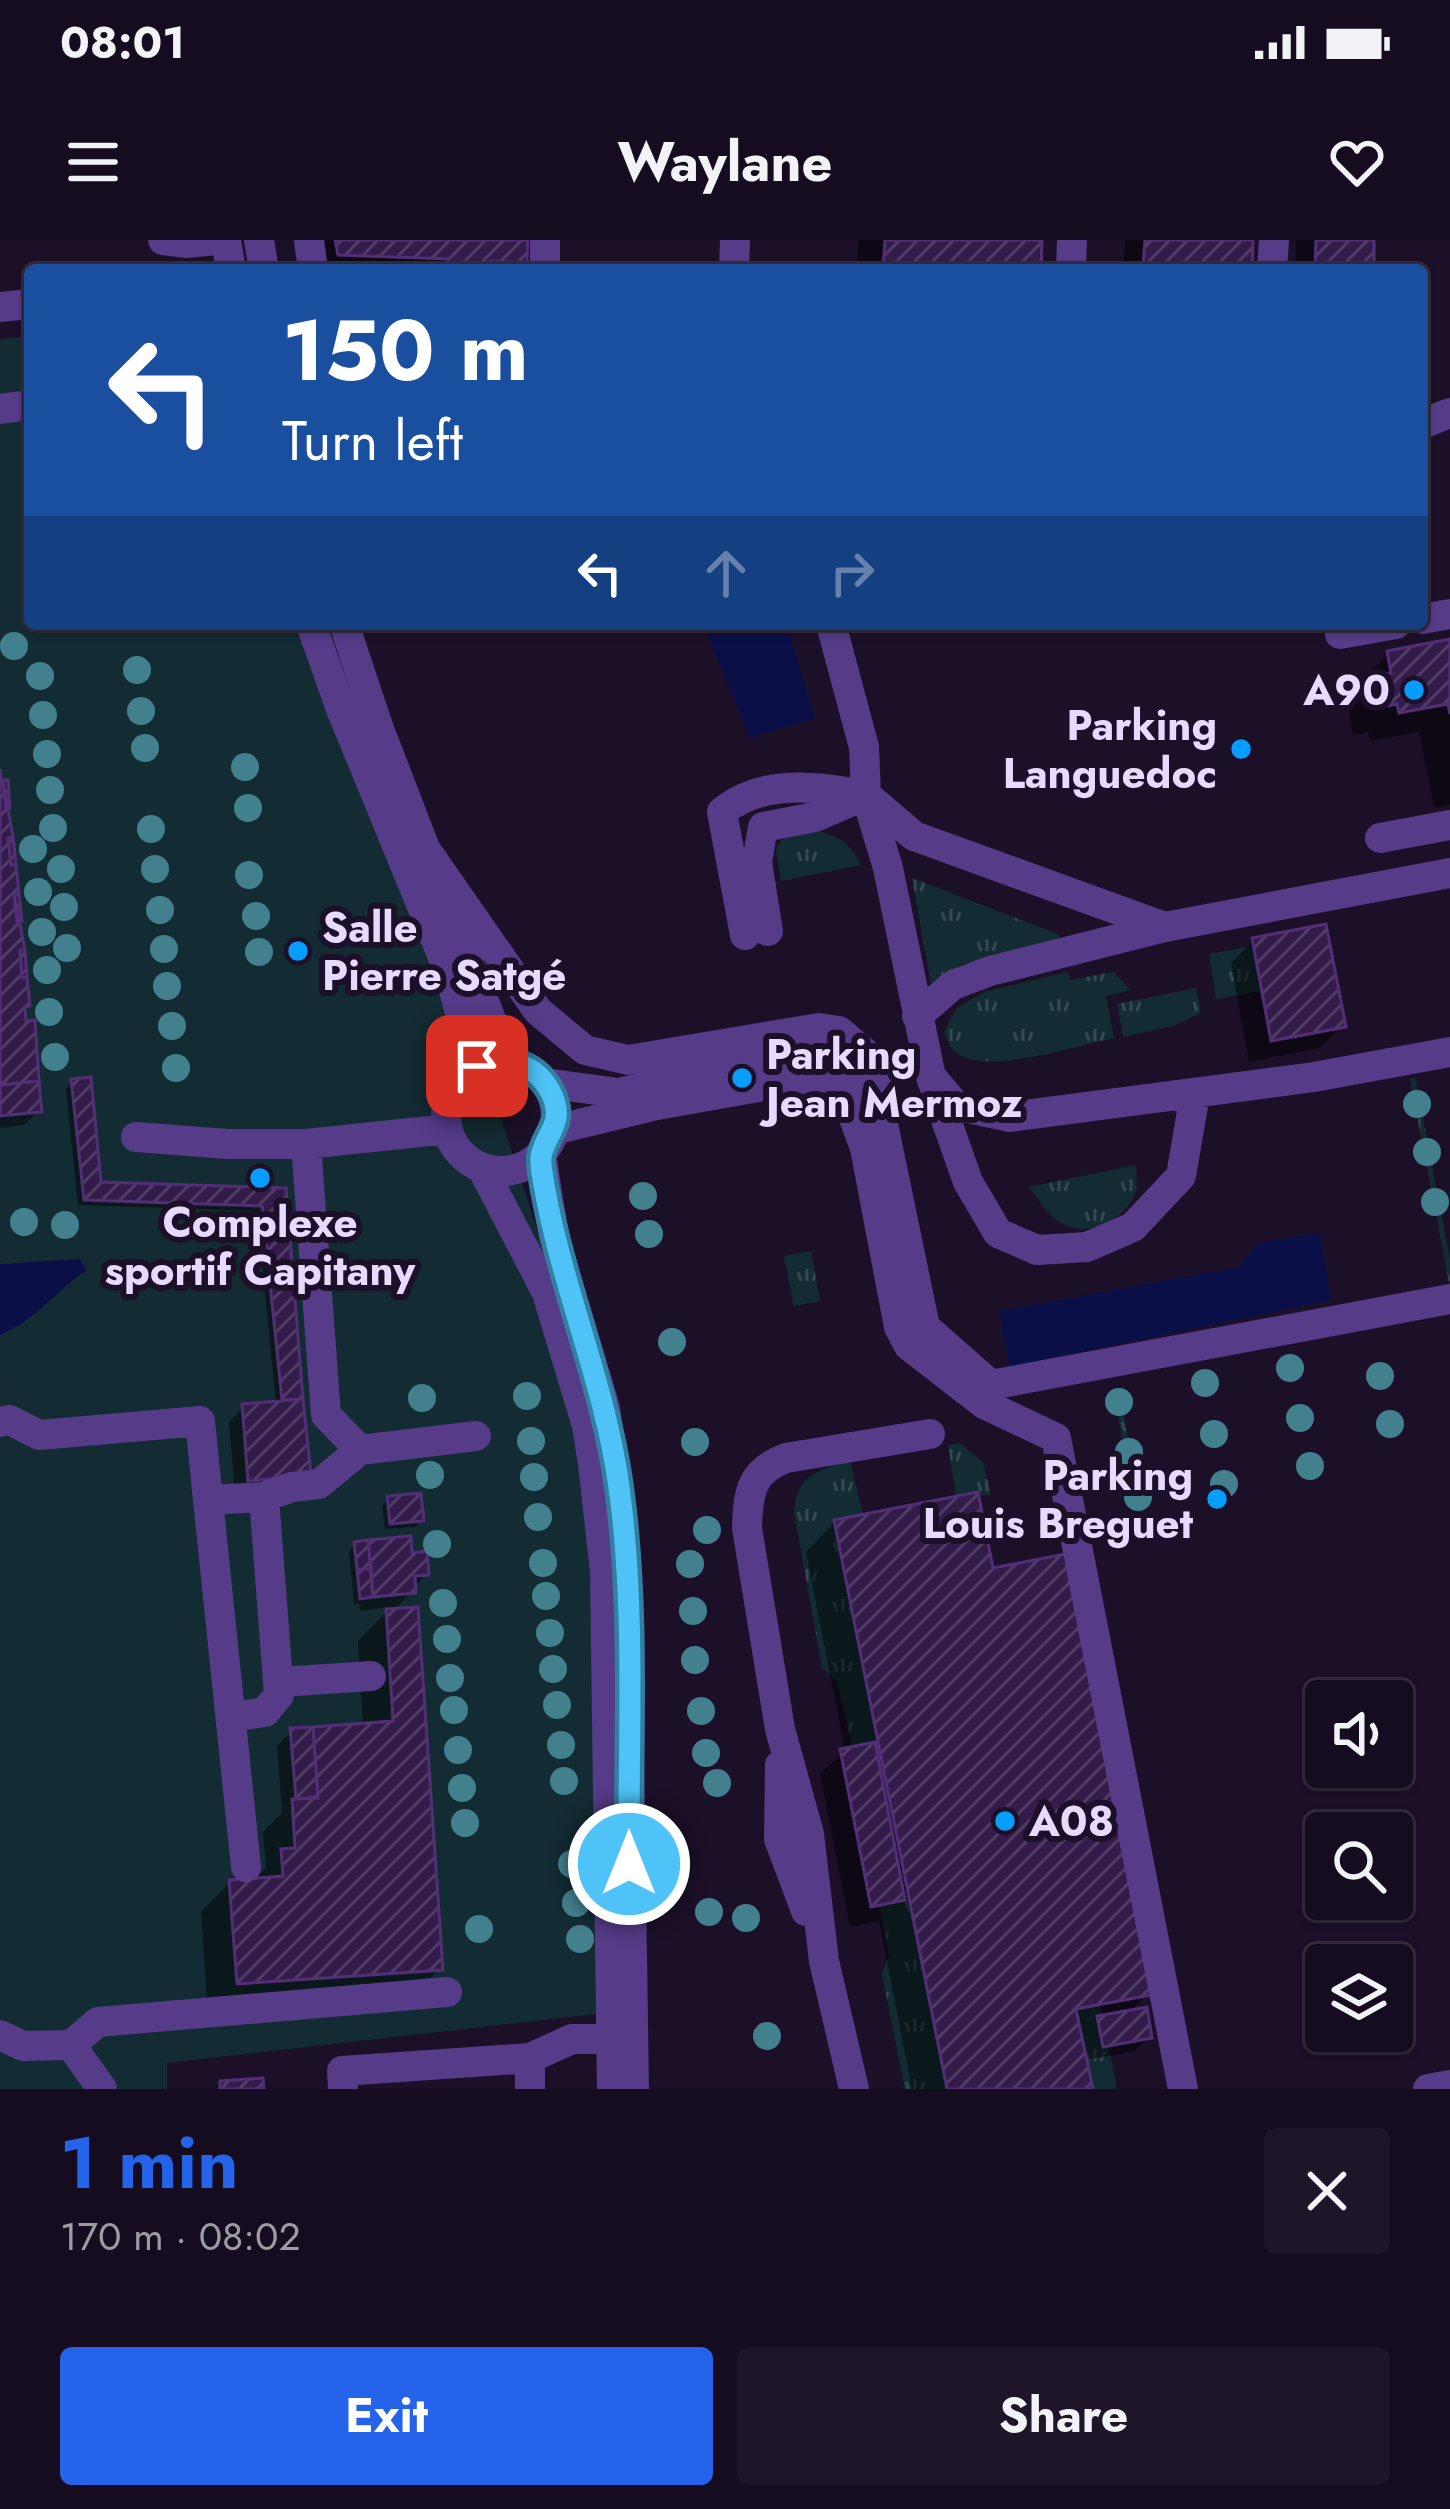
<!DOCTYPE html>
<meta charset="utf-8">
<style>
:root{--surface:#150c1f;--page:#1e1528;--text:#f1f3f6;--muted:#9d9ba4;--line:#342c3d;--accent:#2563eb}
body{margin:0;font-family:Jost,sans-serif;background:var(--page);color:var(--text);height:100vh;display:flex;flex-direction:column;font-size:45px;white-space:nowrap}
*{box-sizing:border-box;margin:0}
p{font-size:39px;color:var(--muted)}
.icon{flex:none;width:66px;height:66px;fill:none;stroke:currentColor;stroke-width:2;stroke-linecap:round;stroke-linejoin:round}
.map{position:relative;height:1849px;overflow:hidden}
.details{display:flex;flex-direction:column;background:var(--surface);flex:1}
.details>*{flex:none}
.guide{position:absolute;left:24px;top:24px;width:1404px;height:366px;border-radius:12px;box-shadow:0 3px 9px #0004,0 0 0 3px var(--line);background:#1a4fa0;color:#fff;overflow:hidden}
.tools{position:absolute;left:1305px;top:1440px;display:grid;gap:24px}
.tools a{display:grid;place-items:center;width:108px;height:108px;border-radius:12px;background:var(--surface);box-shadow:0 3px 9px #0004,0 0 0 3px var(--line);font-size:60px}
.pin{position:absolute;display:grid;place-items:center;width:102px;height:102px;color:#fff;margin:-51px;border-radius:24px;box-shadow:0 6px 18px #0006}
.me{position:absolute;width:132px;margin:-66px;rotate:0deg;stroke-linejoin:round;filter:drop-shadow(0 0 9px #0008)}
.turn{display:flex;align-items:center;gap:42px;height:252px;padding:0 60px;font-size:54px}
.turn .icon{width:156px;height:156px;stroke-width:2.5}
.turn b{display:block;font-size:84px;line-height:102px}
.lanes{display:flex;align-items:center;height:114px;padding:0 60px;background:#0003;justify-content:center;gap:60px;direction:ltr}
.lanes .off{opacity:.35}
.round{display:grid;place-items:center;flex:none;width:126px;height:126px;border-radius:12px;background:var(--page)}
.overview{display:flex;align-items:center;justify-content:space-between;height:204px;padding:0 60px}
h1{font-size:72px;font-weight:700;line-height:90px;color:var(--accent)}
.action{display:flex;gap:24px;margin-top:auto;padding:24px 60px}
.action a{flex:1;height:138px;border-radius:12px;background:var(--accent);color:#fff;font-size:48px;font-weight:700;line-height:138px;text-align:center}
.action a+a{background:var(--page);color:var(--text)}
.status{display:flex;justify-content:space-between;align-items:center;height:84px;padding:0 60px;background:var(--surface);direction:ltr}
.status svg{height:33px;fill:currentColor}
header{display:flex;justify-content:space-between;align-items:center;height:156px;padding:0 60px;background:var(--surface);font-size:54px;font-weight:700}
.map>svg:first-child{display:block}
.grass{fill:url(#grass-tufts)}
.pitch{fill:#132b33}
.water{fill:#0b0f48}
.shadow{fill:#0007}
.building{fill:url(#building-hatch);stroke:#522e76;stroke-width:3}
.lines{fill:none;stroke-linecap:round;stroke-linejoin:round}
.minor{stroke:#553b88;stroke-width:30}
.tree{fill:#43808e}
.route-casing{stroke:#337fa1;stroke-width:30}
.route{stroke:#4fc3f7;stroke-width:21}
.poi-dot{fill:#059dff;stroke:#1c1029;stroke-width:4.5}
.labels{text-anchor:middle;stroke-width:12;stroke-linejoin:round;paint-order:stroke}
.poi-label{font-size:42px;font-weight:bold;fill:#e8d9ff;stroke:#1c1029;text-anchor:end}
</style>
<div class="status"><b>08:01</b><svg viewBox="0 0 49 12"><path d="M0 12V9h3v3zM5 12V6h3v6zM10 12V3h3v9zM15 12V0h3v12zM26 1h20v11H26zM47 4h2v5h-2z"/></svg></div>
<header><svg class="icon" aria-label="menu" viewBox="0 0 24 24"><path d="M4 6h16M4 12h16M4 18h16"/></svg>Waylane<svg class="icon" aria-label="heart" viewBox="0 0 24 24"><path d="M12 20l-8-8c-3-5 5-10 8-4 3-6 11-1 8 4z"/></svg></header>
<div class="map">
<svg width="1450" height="1849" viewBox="0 0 1450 1849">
<defs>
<pattern id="grass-tufts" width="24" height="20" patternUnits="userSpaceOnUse" patternTransform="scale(3)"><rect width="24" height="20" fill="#132b33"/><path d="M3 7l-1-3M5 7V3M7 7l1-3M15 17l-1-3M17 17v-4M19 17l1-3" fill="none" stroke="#354952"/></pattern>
<pattern id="building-hatch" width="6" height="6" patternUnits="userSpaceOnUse" patternTransform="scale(3)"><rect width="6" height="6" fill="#331c4a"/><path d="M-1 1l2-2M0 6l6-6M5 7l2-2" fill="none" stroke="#513c65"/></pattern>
</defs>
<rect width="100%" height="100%" fill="#1c1029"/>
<path class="grass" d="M800,588c30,5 47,8 61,37l-80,16 -5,-33 11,-15z
M912,638l146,56 3,10 -99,20 -31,20z
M1253,706l8,45 -45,8 -7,-45z
M1068,732l2,8 43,-8 18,18 -25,6 8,42c-36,7 -123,36 -154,17 -9,-5 -13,-14 -16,-23l13,-24 27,-16z
M1196,748l5,25 -28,13 -50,11 -6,-33z
M1415,837l35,182v29l-40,-209z
M1136,925c0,9 2,20 -1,29 -9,22 -40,41 -64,33 -19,-5 -31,-25 -42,-40z
M811,1011l9,50 -26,5 -10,-50z
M1119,1150l2,12 22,110 -6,1 -24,-122z
M959,1203l24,19 8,33 -35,1 -8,-51z
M850,1221l13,53 -29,6 44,226 -25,4 -16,-69 -15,-13 -28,-156c3,-38 24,-42 56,-51z
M908,1656l39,193h-42l-23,-115 7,-18 -10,-55z
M1100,1764l17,85h-24l-17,-80z"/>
<path class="pitch" d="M30,96v288h281l190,494 97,301 24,592 -455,52v26h-167v-1750z"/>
<path class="water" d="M703,384h83l29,94 -65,20z
M1320,993l11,67 -321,67 -11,-56 240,-44 19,-24z
M80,1019l6,12c-30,19 -52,51 -86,64v-71z"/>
<path class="shadow" d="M301,0h224l-1,21 -9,9h-208z
M858,0h181l-1,30h-181z
M1125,0h125l-1,30h-126z
M1296,0h75v30h-76z
M1450,402v163l-16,2 -15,-75 -49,9 -2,-9 -15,3 -5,-28 13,-13 -2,-11 30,-29z
M0,553l27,212 -5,5 17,101 -15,14 -24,3z
M1253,701l89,85 -22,22 -71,14 -18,-99z
M72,842l27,103 184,6 25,283 -73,20 -6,-72 15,-15 32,-3 -19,-193 -179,-6 -12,-116z
M389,1259l32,21 -6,7 -30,2 -3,-23z
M835,1282l156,49 156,423 -19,20 21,23 -15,14 -50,10 5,28h-177l-33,-168 -29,6 -30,-153 25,-23 -39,-199z
M355,1304l71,30 -32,37 46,357 -29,30 -203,14 -7,-100 29,-29 22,-2 14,-13 -3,-36 19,-19 -5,-67 15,-15 71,-5 -5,-85 33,-34 -31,4 -1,-8 -5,1 -5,-53z"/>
<path class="building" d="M335,0h193l-1,23 -36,-2 1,9h-44v-11l-110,-4z
M885,0h157l-1,30h-158z
M1145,0h108l-1,30h-102l-7,-3z
M1316,0h58v30h-59z
M1450,399v75l-2,-10 -49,9 -2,-9 -15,3 -6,-32 15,-2 -4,-22z
M0,529l1,11h7l-5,1 10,56 -5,1 3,27 5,-1 3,30h-5l11,56h-5l2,28 5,-1 3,29 -5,1 1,14 9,-1 4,61 -39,4z
M8,540l2,28 -4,1 -3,-28z
M13,597l3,27 -5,1 -3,-27z
M14,654h5l3,27h-5z
M1326,684l20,103 -75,14 -19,-103z
M20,710h5l2,27 -5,1z
M91,837l10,105 185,6 17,211 -21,1 -20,-194 -178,-6 -13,-121z
M39,841l3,31 -42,4v-31z
M303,1159l8,76 -63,6 -6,-77z
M978,1252l15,76 72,-14 86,441 -75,14 17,80h-146l-113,-569z
M421,1253l3,28 -34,3 -3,-28z
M411,1296l1,17 15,-2 2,24 -14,1 1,17 -43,4 -5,-57z
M368,1300l3,28 -14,2 -3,-28z
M371,1328l2,29 -13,2 -3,-29z
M418,1367l25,363 -206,14 -8,-104 54,-4 -2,-27 14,-1 -3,-49 26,-1 -5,-71 80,-6 -7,-112z
M313,1487l5,70 -22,2 -6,-71z
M875,1502l30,158 -34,7 -31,-158z
M1147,1767l5,31 -49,9 -6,-31z
M263,1838l1,11h-44v-8z"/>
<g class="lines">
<path class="minor" d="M163,0l24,3 29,-3
M226,0l5,30
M259,0l5,30
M309,0l4,30
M545,30v-30
M734,30l1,-30
M1071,30l1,-30
M1272,30l2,-30
M0,67l30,-3
M0,169l30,-4
M1422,184l28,-11
M1422,379l28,-5
M311,384l30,85 108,263 11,41 4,62
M344,384l35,105 128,332
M831,384l33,123 2,48 48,41 251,91 285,-54
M1340,394l56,-10
M866,555l22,73 43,209 37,105 30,51 39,17 50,-3 46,-20 48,-51 14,-82
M1380,598l70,-13
M426,610l112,161 47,39 43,10 191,-32 20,3 27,23 14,29 3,41 42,203 66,58 459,-86
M768,691l-11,-69 6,-35 52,-10 51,-22
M745,695l-23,-123c40,-34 95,-25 144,-17
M917,776l36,-31 37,-14 175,-44
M446 876a55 55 0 1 1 110 0a55 55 0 1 1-110 0Z
M934,840l21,25 55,12 304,-40 136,-25
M545,843l73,10 186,-38c43,1 46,13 67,48
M554,890l103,-25 164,-29 23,15 21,57 34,179 10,19 75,58
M136,897l91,7h79l142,-15
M306,904l20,271 34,35 116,-14
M541,914l13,83 51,171 21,148 8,533
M482,928l65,125 40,133 6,38 12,108 7,517
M984,1164l72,34 127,651
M0,1182l10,-2 29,15 161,-14 8,79
M264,1257l28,-10 27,-3 41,-34
M280,1442l91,-6
M231,1477l34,-5 14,-17 -15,-198 -56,3 38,367
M780,1525l-1,74 27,72
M0,1795l23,11 48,-1 31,44
M71,1805l27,-23 349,-30
M530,1818l42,-19h39
M343,1849l-1,-18 188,-13v31
M854,1849l-30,-128 -15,-127 -29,-105 -33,-201c1,-36 4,-57 39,-70l144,-24
M1428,1849l22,-4"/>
</g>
<g class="tree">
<circle cx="14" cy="406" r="14"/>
<circle cx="137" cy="430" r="14"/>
<circle cx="40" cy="436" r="14"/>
<circle cx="141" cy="471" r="14"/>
<circle cx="43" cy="475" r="14"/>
<circle cx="145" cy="508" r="14"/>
<circle cx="47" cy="514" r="14"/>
<circle cx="245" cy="527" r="14"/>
<circle cx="50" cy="550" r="14"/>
<circle cx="248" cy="568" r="14"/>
<circle cx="53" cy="588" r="14"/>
<circle cx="151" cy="589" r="14"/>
<circle cx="33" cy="609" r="14"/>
<circle cx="61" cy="629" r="14"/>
<circle cx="155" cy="629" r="14"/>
<circle cx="249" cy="635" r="14"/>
<circle cx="38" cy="652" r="14"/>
<circle cx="64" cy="667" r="14"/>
<circle cx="160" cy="670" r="14"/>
<circle cx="256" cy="676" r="14"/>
<circle cx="42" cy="692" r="14"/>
<circle cx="67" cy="708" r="14"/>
<circle cx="164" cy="709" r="14"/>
<circle cx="259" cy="712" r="14"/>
<circle cx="47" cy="730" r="14"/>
<circle cx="167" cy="746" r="14"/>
<circle cx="49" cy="772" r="14"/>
<circle cx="172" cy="786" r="14"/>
<circle cx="55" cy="817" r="14"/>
<circle cx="176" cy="828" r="14"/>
<circle cx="1417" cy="864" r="14"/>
<circle cx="1427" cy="912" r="14"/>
<circle cx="643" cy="956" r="14"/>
<circle cx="1435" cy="962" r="14"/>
<circle cx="24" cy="982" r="14"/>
<circle cx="65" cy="985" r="14"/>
<circle cx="649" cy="994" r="14"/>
<circle cx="672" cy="1102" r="14"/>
<circle cx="1290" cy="1128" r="14"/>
<circle cx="1380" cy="1136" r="14"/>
<circle cx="1205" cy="1143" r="14"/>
<circle cx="527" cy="1156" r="14"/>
<circle cx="422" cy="1158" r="14"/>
<circle cx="1119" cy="1162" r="14"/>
<circle cx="1300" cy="1178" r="14"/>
<circle cx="1390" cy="1184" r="14"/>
<circle cx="1214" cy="1194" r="14"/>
<circle cx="531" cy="1201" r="14"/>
<circle cx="695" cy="1202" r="14"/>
<circle cx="1129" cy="1212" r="14"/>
<circle cx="1310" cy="1226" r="14"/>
<circle cx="430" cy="1235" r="14"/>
<circle cx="534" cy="1237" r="14"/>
<circle cx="1224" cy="1244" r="14"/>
<circle cx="1138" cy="1257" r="14"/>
<circle cx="538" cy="1277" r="14"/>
<circle cx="707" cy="1290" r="14"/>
<circle cx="437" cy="1304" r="14"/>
<circle cx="543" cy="1323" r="14"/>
<circle cx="690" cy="1324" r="14"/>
<circle cx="546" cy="1356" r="14"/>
<circle cx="443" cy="1363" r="14"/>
<circle cx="693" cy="1371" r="14"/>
<circle cx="550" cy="1393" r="14"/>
<circle cx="447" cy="1399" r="14"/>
<circle cx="695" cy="1420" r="14"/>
<circle cx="553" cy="1429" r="14"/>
<circle cx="450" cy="1438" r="14"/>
<circle cx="557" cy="1465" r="14"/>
<circle cx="454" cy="1470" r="14"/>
<circle cx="701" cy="1471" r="14"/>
<circle cx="561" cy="1505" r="14"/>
<circle cx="458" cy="1510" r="14"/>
<circle cx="706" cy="1513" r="14"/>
<circle cx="564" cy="1541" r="14"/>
<circle cx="717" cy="1543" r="14"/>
<circle cx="462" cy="1548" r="14"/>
<circle cx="465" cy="1583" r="14"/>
<circle cx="572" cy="1624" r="14"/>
<circle cx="576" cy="1663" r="14"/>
<circle cx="709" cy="1672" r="14"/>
<circle cx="746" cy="1678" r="14"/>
<circle cx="479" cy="1689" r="14"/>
<circle cx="580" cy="1699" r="14"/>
<circle cx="767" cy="1796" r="14"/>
</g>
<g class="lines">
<g class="route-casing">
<path id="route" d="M477,826c28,-9 56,-4 72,23 19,34 -4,43 -8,68 -1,8 2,20 3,28 18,103 61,199 75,302 17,124 9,252 10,377"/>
</g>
<use href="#route" class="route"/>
</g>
<g class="poi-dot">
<circle cx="1414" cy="450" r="12"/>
<circle cx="1241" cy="509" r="12"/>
<circle cx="298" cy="711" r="12"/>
<circle cx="742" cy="838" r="12"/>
<circle cx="260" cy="938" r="12"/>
<circle cx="1217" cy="1259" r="12"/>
<circle cx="1005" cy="1581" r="12"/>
</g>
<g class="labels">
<g class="poi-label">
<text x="1390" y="465">A90</text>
<text x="1217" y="500">Parking<tspan x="1217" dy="48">Languedoc</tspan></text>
<text x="322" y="702" text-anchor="start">Salle<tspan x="322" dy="48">Pierre Satgé</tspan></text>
<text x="766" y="829" text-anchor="start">Parking<tspan x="766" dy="48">Jean Mermoz</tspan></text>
<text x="260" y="997" text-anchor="middle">Complexe<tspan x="260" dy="48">sportif Capitany</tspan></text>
<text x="1193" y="1250">Parking<tspan x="1193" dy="48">Louis Breguet</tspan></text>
<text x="1029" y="1596" text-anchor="start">A08</text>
</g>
</g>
</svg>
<div class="tools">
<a><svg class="icon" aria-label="sound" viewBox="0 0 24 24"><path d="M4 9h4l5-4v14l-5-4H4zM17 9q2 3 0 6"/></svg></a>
<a><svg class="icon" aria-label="search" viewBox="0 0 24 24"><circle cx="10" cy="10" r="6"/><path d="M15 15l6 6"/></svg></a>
<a><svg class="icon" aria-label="layers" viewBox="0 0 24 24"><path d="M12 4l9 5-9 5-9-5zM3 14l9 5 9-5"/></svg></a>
</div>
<div class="pin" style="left:477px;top:826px;background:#d93025"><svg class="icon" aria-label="arrive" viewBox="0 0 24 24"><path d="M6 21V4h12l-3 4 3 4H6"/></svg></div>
<svg class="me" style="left:629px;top:1624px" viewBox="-20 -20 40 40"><circle r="17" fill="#4fc3f7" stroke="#fff" stroke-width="3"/><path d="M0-11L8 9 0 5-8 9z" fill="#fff"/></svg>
<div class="guide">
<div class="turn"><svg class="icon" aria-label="left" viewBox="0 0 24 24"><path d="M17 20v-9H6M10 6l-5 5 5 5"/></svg><div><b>150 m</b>Turn left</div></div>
<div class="lanes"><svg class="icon" aria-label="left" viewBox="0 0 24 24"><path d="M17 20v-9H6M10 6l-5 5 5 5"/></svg><svg class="icon off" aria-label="ahead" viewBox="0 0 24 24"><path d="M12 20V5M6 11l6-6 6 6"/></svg><svg class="icon off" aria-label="right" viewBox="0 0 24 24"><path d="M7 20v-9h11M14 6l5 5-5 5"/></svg></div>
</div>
</div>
<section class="details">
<div class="overview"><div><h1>1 min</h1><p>170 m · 08:02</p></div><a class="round"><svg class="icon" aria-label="close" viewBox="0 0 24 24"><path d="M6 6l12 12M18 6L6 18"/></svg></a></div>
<div class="action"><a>Exit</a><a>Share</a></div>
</section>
